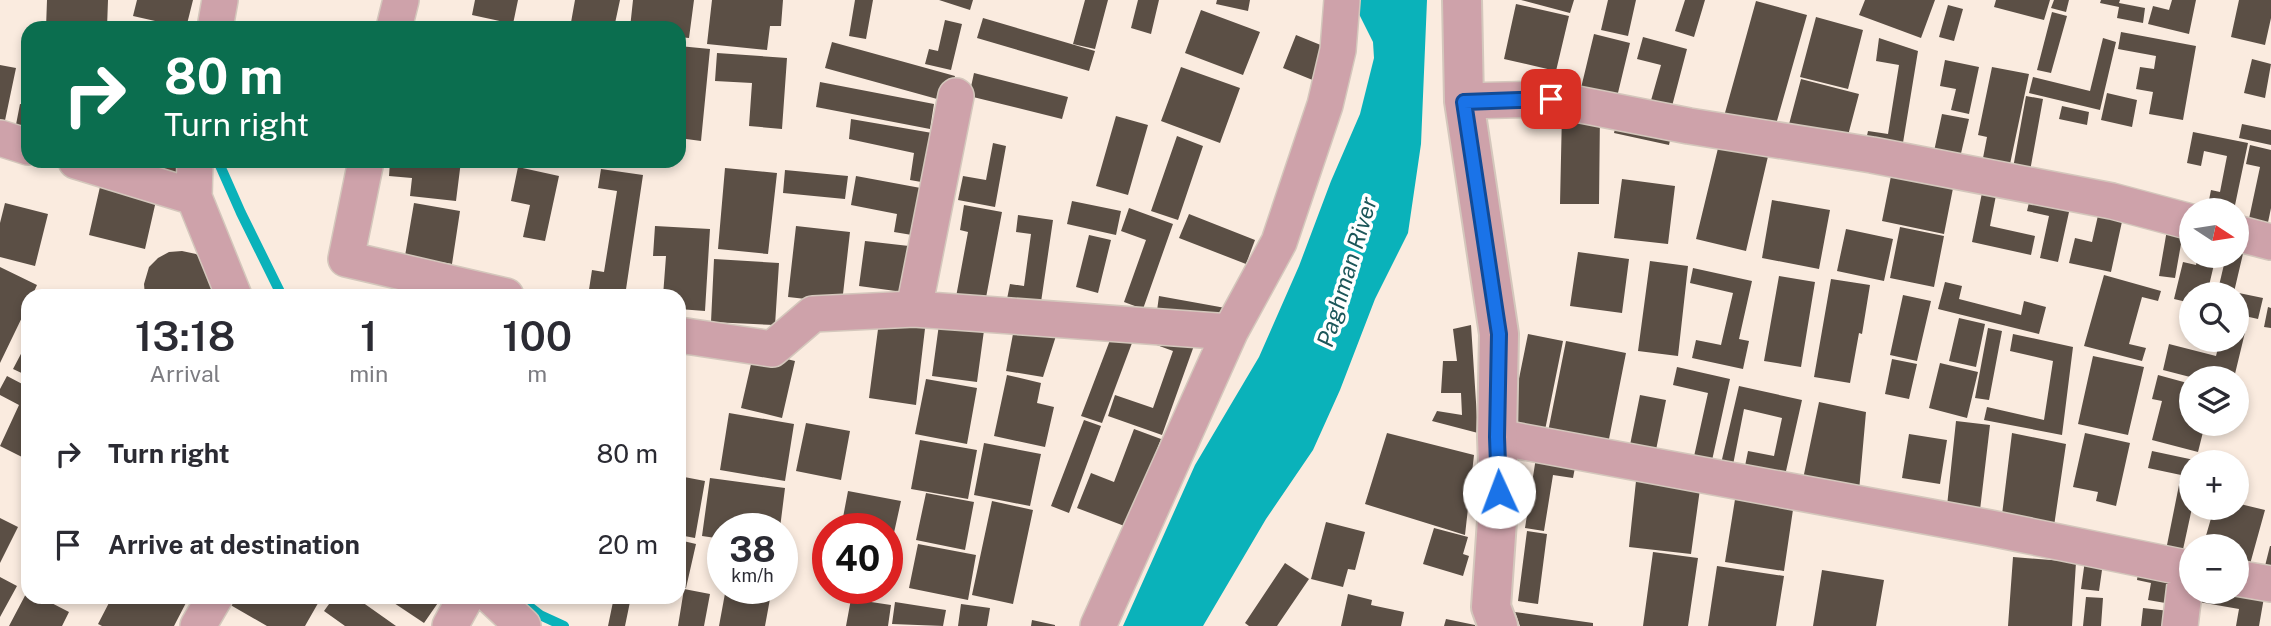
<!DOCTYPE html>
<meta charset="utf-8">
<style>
:root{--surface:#fff;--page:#f7f7f7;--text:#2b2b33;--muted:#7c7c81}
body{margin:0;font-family:"Public Sans",sans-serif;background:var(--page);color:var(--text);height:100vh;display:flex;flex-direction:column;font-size:26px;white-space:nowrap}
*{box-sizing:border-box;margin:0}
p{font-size:23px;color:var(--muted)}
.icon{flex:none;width:38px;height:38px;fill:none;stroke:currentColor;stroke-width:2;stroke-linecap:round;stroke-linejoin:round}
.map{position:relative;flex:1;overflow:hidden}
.panel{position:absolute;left:21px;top:289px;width:665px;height:315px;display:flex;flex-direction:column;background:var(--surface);border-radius:21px;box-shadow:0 4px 10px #0003}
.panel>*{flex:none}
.hud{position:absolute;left:21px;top:21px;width:665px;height:147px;border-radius:21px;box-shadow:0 4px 10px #0003;background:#0b6e4f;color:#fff;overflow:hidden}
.needle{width:46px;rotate:102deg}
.controls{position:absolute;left:2179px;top:198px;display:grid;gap:14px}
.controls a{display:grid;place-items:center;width:70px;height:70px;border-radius:50%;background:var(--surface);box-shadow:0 4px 10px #0003;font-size:35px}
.speed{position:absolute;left:707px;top:513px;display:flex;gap:14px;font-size:35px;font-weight:700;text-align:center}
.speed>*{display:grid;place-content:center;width:91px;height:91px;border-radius:50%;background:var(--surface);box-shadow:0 4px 10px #0003;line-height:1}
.speed small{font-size:18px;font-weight:400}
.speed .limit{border:10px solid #d22;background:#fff;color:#111}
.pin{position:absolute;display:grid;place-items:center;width:60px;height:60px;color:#fff;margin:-30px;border-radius:14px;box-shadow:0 4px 10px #0006}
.me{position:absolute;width:77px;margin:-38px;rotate:358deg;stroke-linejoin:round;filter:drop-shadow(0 0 5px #0008)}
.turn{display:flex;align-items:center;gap:24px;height:147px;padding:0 28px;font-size:32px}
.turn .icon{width:91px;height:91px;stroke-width:2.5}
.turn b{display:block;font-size:49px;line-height:60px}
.eta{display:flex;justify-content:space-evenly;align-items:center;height:119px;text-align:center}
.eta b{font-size:42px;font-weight:600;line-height:49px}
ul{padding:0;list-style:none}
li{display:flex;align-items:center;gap:21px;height:91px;padding:0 28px}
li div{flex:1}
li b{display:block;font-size:26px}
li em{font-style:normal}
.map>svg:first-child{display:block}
.water{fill:#0ab2ba}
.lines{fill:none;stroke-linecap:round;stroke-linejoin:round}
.stream{stroke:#0ab2ba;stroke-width:10}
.building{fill:#5b4f45}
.minor-casing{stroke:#d4c7bc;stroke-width:38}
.tertiary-casing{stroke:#d4c7bc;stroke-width:42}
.minor{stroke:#cea2aa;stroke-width:35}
.tertiary{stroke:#cea2aa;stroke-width:38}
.route-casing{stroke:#114b97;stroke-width:18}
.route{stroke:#1a73e8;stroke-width:12}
.labels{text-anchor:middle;stroke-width:7;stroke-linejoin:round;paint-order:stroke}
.water-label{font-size:23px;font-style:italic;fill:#1c5659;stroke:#fff}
</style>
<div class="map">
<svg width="2271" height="626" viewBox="0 0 2271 626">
<rect width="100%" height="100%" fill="#faebdf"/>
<path class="water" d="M1358,0h69l-6,144 -13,89 -33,66 -35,91 -27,60 -47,69 -63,107h-80l72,-161 64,-108 40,-91 32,-85 29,-67 14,-56 -1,-16 -14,-28z"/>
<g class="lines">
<path class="stream" d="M218,161l23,52 41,83
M517,597l23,18 24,11"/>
</g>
<path class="building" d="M47,0h61l-1,28h-61z
M137,0h56l-7,28 -53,-12z
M475,0h43l-5,24 -41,-9z
M575,0h45l-6,28h-44z
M633,0h61l-5,38 -10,-1v-9h-49z
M712,0h71l-2,26h-11l-3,24 -60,-6z
M855,0h18l-7,39 -17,-3z
M939,0h34l-3,10z
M1085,0h23l-13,49 -22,-5z
M1138,0h21l-8,34 -20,-6z
M1217,0h33l-2,11 -32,-7z
M1521,0h53l-4,13z
M1608,0h28l-8,36 -27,-6z
M1685,0h20l-11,37 -19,-6z
M1865,0h70l-14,38 -62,-23z
M1996,0h54l-6,20 -50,-13z
M2054,0h15l-3,12 -15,-4z
M2101,0h19l-1,3 26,5 -2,15 -26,-5 2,-11 -19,-4z
M2172,0h24l-7,34 -41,-10 5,-18 16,4z
M2239,0h32v18l-6,27 -34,-8z
M1756,1l51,14 -34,120 -50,-15z
M1516,4l53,12 -13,55 -52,-12z
M1948,5l15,4 -9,32 -15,-4z
M1201,10l59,22 -17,43 -58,-22z
M2052,12l15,4 -16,57 -14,-3z
M1816,17l47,13 -15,59 -48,-12z
M983,18l112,33 -6,20 -112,-33z
M945,20l17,4 -11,46 -26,-6 4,-15 9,2z
M267,22l24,5v1h-26z
M2121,32l75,14 -13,74 -34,-6 4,-22 -17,-3 4,-22 14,2 2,-13 -38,-7z
M1594,34l36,9 -13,54 -36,-9z
M1296,35l37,15 -13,33 -37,-15z
M1643,37l44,12 -16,61 -21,-6 11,-39 -24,-6z
M1879,38l39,13 -17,104 -37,-6 4,-18 20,3 11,-69 -23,-4z
M2103,38l13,4 -16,68 -71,-17 4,-16 57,14z
M832,42l123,34 -7,26 -123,-34z
M679,46l31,3 -9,92 -22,-3z
M717,53l70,5 -5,71 -33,-3 3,-43 -37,-2z
M2252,59l19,5 -6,34 -21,-5z
M1945,60l34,7 -10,47 -18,-4 5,-21 -16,-3z
M0,65l16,3 -13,62 -3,-1z
M1181,67l59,21 -20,55 -59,-22z
M1992,67l37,7 -19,90 -27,-6 4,-21 -9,-2z
M974,73l94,24 -6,22 -93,-23z
M1801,79l58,15 -13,49 -58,-15z
M820,82l114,22 -4,25 -114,-22z
M2107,93l30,7 -5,27 -31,-7z
M2026,96l17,3 -13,72 -17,-3z
M20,104l8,1v33l-14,-3z
M2062,106l27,6 -2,13 -28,-6z
M1562,112h38l-1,92h-39z
M1942,114l27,5 -10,43 -26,-6z
M1618,115l55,11 -4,19 -55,-12z
M1116,116l32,9 -20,70 -32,-9z
M851,119l87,15 -11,49 -17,-3 4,-27 -65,-14z
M2242,124l29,6v15l-32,-7z
M2193,132l55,11 -14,67h-27l4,-20 9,2 7,-36 -23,-5 -3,15 -14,-3z
M1177,136l26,10 -25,74 -27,-9z
M1720,140l49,12 -23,99 -50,-12z
M993,143l13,3 -11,61 -37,-7 5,-24 23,4z
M2250,145l21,5v58l-5,24 -19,-4 13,-61 -14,-3z
M127,161h52v17z
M390,161h71l-5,40 -46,-5 2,-18 -23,-2z
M576,161h44l-1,7z
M1894,161l62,12 -12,61 -62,-13z
M518,167l41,9 -14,65 -22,-4 7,-32 -19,-4z
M725,168l52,5 -9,81 -50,-5z
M601,169l42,6 -18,121h-37l4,-26 12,2 13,-81 -19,-3z
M785,170l63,6 -3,23 -62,-6z
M856,176l70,13 -8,47 -24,-4 3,-18 -46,-9z
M102,178l56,14 -13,57 -56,-14z
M1622,179l53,7 -7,58 -54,-6z
M1984,183l14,2 -8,41 45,10 -4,19 -59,-13z
M2031,194l40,9 -13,59 -18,-4 9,-42 -22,-5z
M1772,200l58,10 -11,59 -57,-11z
M1072,201l49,10 -5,24 -49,-11z
M5,203l43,11 -13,52 -35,-9v-34z
M414,203l46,8 -8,53 -47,-8z
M964,205l38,7 -17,91 -29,-6 12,-65 -8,-2z
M1129,208l44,16 -30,85 -19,-7 22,-62 -25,-9z
M2099,211l24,6 -12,55 -42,-9 6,-25 17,4z
M1189,214l66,26 -9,24 -67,-26z
M1018,215l35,5 -13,89 -34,-5 4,-20 14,2 7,-52 -15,-2z
M2168,224l16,3 -9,51 -16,-2z
M655,226l55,3 -5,82 -26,-2v-13h-16l3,-40h-13z
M796,226l54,6 -8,71 -54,-6z
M1900,227l44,9 -10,51 -44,-9z
M1846,229l47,10 -9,42 -47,-10z
M1089,235l22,5 -13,53 -22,-6z
M2236,239l10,2 -12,51 29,6 -5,21 -22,-5v-20h-19l9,-38h10z
M865,241l44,5 -6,46 -44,-6z
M182,251l14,3 9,8 9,25 -2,9h-67l-1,-12 5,-17 9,-9 11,-6z
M1578,252l51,7 -7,54 -52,-7z
M2198,256h18l-9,38h-16v9l-17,-4 9,-37 13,3z
M714,259l65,4 -4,62 -64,-3z
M1650,261l38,5 -10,90 -40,-5z
M0,267l37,18 -5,11h-4v9l-28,58z
M1693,268l59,13 -13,58 10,2 -6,28 -51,-11 4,-18 25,5 12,-52 -43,-10z
M2104,275l57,16 -3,10 -16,-4 -13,47 17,4 -4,13 -58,-15z
M1779,276l36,6 -14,85 -37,-6z
M1831,279l39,6 -8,49 -3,-1 -9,50 -36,-6z
M1945,282l17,4 -3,13 62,16 3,-14 22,6 -7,27 -101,-25z
M1903,295l28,6 -14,60 -27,-6z
M1159,296l72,13 -4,22 -71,-13z
M2268,307l3,1v20l-7,-1z
M880,314l46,6 -10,85 -47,-7z
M940,317l45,6 -8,59 -45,-6z
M2236,317l12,3 -14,58h-40l-31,-8 6,-26 47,12 4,-16h16z
M1016,318l44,5 -17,54 -37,-6z
M1959,318l26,6 -9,43 -27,-6z
M1471,325l7,108 -46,-12 5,-10 25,4 -1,-22h-20l2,-32h14l-4,-32z
M1115,327l20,8 -33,88 -21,-7z
M1160,328l36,12 -34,95 -54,-19 7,-21 38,13 20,-57 -19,-7z
M1988,328l14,3 -13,69 -14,-2z
M1528,334l35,7 -19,94 -35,-7z
M2013,334l60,13 -11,88 -78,-15 3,-13 57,13 9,-59 -43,-10z
M1566,341l60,12 -19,96 -60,-12z
M23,350l5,2v24l-15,-7z
M754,351l41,10 -13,57 -41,-10z
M2093,356l51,11 -16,68 -50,-11z
M1892,359l25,5 -8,35 -24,-5z
M1940,363l38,9 -11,46 -38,-10z
M1677,367l53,12 -19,86 -18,-4 15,-68 -35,-8z
M1007,375l34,8 -4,20 17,4 -9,40 -51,-11z
M2158,375l33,9v40h14l-7,28 -46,-12 10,-39 -10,-2z
M7,376l21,11v73l-28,-14 19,-41 -19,-10v-6z
M926,379l51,9 -10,56 -52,-10z
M1739,386l63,14 -18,80 -40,-9 4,-20 26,5 8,-38 -38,-9 -12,61 -12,-2z
M1640,395l26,5 -11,55 -26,-5z
M1819,402l47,10 -7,79 -56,-12z
M729,413l65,11 -9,57 -65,-11z
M1084,420l17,6 -32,87 -18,-7z
M1956,421l34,4 -10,85 -33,-4z
M806,423l44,8 -9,49 -45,-9z
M1134,429l27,10 -34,88 -50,-19 14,-35 23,9z
M1387,433l87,22 -9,80 -100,-31z
M2012,433l54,11 -13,89 -52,-10z
M2085,433l45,10 -14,63 -20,-5 2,-9 -25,-5z
M1909,434l38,6 -7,44 -38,-6z
M920,440l57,10 -9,49 -57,-10z
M984,443l57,11 -11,52 -56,-11z
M1537,451l40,6 -4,21 -20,-3 -9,56 -19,-3z
M2152,451l47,10 -8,1 1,46 -10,46 -16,-4 15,-75 -33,-7z
M679,476l26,5 -10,57 -16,-3z
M710,478l75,10 -5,40h-57v11l-21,-3z
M1636,481l64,8 -9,65 -62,-7z
M1737,487l58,9 -11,75 -59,-9z
M848,491l53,10 -13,59 -1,-32h-46z
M926,493l48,9 -9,48 -49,-10z
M992,501l41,9 -20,94 -41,-9z
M2236,503l29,7 -18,65 -11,-2v-27h-33l11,-38h22z
M0,518l18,9 -18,36z
M1326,522l39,10 -10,38 -7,-1 -5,18 -32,-8z
M1434,528l34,9 -5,17 6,2 -6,20 -40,-12z
M1527,531l20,3 -9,70 -20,-3z
M679,540l17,4 -10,44 -7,-1z
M918,544l58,11 -8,45 -59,-12z
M2270,546h1v21l-6,-1z
M1653,552l45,6 -10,68h-45z
M2086,553l18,3 -5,35 -18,-2z
M2013,557l63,5 -4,64h-64z
M1285,563l24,16 -32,47h-28l-4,-3z
M1717,566l67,10 -8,50h-68z
M2139,566l43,7 -5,32 -29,-5 3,-17 -14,-3z
M1822,570l62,10 -8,46h-63z
M0,577l17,9 -17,31z
M2266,586l-7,40h-23l3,-17 -40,-7 2,-10h35z
M726,588h46l-7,38h-46z
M684,589l26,5 -6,32h-26z
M28,590v7h12l29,15 -7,14h-53z
M1348,594l24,6 -1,5 33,7 -3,14h-60z
M112,597h77l-15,29h-72l-4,-2z
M231,597h87l3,1 -16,28h-38l-40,-23z
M334,597h21l41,29h-51l-21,-15z
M385,597h57l-18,26z
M614,597h17l-6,29h-17z
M2086,597l17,1 -2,28h-18z
M851,599l40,6 -3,21h-42z
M895,602l51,8 -3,16 -51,-2z
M961,604l29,4 -3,18h-29z
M2143,608l35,4 -2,14h-35z
M1515,612l78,11v3h-73z
M1446,619l29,6v1h-31z
M1032,620l23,5v1h-24z"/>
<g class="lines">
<g class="minor-casing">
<path id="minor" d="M215,28l5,-28
M394,28l7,-28
M1464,101l87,-2 138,27 183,29 240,46 79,21
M0,138l28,9
M76,161l118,36
M195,161l-1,36 40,99
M366,161l-20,98 160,37
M2236,233l35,9
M914,309l42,-213
M679,335l93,14 41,-35 101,-5 316,23
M1497,437l493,91 201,41
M2236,578l35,6
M492,597l31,29
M198,626l17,-29
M450,626l16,-29
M1098,626l132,-294 49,-90 46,-137 13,-55 4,-50
M2180,626l7,-58"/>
</g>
<g class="tertiary-casing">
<path id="tertiary" d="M1462,0l2,101 35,233 -2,103 2,55 -8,115 7,19"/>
</g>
<use href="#minor" class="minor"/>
<use href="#tertiary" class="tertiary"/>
</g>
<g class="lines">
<g class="route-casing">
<path id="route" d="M1499,492l-2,-55 2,-103 -35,-232 87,-3"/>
</g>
<use href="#route" class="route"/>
</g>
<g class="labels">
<g class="water-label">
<text transform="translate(1347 272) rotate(-73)" y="8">Paghman River</text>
</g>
</g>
</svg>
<div class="controls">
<a><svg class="needle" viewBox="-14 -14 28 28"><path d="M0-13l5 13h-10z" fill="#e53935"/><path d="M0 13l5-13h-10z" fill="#7c7c81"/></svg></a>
<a><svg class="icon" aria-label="search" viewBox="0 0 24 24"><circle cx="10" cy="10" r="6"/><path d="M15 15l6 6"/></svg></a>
<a><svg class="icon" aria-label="layers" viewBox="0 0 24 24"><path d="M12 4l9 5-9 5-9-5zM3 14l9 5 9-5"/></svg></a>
<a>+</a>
<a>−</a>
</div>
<div class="speed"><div>38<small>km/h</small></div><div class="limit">40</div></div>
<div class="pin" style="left:1551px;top:99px;background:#d93025"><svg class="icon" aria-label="arrive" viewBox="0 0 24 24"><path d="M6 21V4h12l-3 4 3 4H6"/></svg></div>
<svg class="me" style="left:1499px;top:492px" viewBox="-20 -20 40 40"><circle r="19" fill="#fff"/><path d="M0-13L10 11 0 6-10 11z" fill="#1a73e8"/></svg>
<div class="hud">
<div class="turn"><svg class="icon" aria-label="right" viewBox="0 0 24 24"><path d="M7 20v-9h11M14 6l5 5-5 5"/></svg><div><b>80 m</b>Turn right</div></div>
</div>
<section class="panel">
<div class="eta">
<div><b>13:18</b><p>Arrival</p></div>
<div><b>1</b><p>min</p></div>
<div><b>100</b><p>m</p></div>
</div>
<ul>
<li><svg class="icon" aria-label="right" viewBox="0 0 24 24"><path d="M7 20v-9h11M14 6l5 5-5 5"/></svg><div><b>Turn right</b></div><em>80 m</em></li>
<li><svg class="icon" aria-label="arrive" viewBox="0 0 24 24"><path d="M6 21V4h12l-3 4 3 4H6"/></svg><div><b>Arrive at destination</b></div><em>20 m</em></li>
</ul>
</section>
</div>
